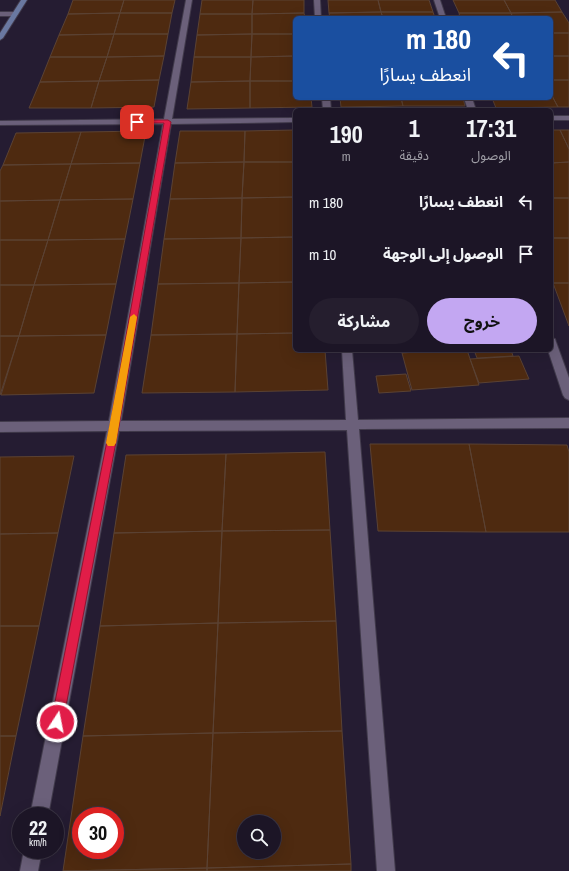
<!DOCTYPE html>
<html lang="ar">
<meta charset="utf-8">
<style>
:root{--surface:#1c1526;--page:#251e2e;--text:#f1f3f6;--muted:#a09fa7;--line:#3a3443;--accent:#c3a7f2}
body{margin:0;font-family:"Archivo Narrow","Noto Sans Arabic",sans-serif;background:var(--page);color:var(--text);direction:rtl;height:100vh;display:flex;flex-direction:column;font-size:15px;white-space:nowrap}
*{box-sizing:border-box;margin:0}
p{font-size:13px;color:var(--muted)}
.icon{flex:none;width:22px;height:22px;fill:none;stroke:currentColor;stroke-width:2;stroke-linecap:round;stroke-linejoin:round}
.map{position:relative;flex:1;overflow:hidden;direction:ltr}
.side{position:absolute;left:293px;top:108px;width:260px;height:244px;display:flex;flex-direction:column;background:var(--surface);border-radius:6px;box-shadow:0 4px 16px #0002,0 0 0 1px var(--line);direction:rtl}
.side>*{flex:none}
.banner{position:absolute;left:293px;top:16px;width:260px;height:84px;border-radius:6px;box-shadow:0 4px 16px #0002,0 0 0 1px var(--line);direction:rtl;background:#1a4fa0;color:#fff;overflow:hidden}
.tools{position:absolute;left:237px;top:815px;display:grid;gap:8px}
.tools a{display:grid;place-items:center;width:44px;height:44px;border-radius:50%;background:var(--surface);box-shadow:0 4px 16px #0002,0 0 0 1px var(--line);font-size:20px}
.speed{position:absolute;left:12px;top:807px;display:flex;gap:8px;font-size:20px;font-weight:700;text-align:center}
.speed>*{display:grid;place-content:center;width:52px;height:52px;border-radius:50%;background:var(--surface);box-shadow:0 4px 16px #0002,0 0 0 1px var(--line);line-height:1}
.speed small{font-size:10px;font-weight:400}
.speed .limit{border:6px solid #d22;background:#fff;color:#111}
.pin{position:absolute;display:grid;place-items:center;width:34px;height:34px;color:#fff;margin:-17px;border-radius:8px;box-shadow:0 2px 6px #0006}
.me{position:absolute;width:44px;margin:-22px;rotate:11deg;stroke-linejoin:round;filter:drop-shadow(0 0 3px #0008)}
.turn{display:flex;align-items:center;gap:14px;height:84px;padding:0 16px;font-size:18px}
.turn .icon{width:52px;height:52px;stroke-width:2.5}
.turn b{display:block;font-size:28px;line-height:34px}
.eta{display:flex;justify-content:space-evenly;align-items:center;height:68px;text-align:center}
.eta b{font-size:24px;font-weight:700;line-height:28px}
.action{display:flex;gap:8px;margin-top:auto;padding:8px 16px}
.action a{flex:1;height:46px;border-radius:24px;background:var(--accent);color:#111;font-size:16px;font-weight:700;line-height:46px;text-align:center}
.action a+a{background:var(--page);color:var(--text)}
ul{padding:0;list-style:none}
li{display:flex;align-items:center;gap:12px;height:52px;padding:0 16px}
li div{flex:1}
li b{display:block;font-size:15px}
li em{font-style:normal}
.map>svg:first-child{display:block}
.building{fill:#4e2a10;stroke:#5b4233;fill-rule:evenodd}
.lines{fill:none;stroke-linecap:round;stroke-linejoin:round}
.street-casing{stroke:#413a4b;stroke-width:2}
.secondary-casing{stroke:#413a4b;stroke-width:2}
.street{fill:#6b607a;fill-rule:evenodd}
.secondary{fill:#6a78a1;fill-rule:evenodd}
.route{fill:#e11d48;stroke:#92132f}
.slow{fill:#f59e0b}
</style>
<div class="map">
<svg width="569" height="871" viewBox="0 0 569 871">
<rect width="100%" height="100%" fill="#251c32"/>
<path class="building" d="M73,0h51l-4,13 -52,1z
M124,0h51l-3,13h-52z
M202,0h51l-1,14h-52z
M253,0h51v13l-52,1z
M328,0h50l3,12 -52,1z
M378,0h51l4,12h-52z
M453,0h51l7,13h-52z
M504,0h51l7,12 -51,1z
M381,12l2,6h-53l-1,-5z
M381,12h52l2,6h-52z
M562,12l7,11v10h-18v-15h-38l-2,-5z
M120,13l-6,21 -55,1 9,-21z
M120,13h52l-4,21h-54z
M304,13l1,5h-10v16h-43v-20z
M459,13h52l2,5h-53z
M200,14h52v20l-55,1z
M551,33h18v23h-18z
M114,34h54l-4,22 -57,1z
M114,34l-7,23h-57l9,-22z
M252,34h43v22l-44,1z
M252,34l-1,23h-57l3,-22z
M164,56l-5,24 -60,1 8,-24z
M295,56v25h-45l1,-24z
M551,56h18v24h-18z
M50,57h57l-8,24 -59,1z
M194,57h57l-1,24 -59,1z
M159,80l-5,27 -63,1 8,-27z
M551,80h18v27h-11l-7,-13z
M99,81l-8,27h-62l11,-26z
M250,81v27l-63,1 4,-27z
M250,81h45v17h16l1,9 -62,1z
M551,94l7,13 -62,1 -4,-10h59z
M340,98h61l2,8 -62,1z
M401,98h62l2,8h-62z
M295,130v32h-51l1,-31z
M551,130h9l9,19v13l-18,1z
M560,130h9v19z
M146,131l-6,32 -69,1 10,-32z
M180,131h65l-1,31 -69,1z
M81,132l-10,32 -68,1 13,-32z
M244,162h51v35l-53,1z
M244,162l-2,36 -72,1 5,-36z
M569,162v36h-18v-35z
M140,163l-7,36 -73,1 11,-36z
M71,164l-11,36 -60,1v-30l3,-6z
M295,197v40l-54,1 1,-40z
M242,198l-1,40 -77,1 6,-40z
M551,198h18v40h-18z
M133,199l-8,40 -77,1 12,-40z
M60,200l-12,40h-48v-39z
M295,237v45l-56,1 2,-45z
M241,238l-2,45 -81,1 6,-45z
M551,238h18v45h-16l-2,-4z
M125,239l-9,45 -82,1 14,-45z
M0,240h48l-14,45h-34z
M295,282v51l-58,1 2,-51z
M239,283l-2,51 -86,1 7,-51z
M553,283h16v43z
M116,284l-10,51 -87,1 15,-51z
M0,285h34l-15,51h-19z
M295,333v17h30l3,40 -93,2 2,-58z
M237,334l-2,58 -93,1 9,-58z
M106,335l-12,58 -93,2 18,-59z
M0,336h19l-19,59z
M445,350h22l12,35 -67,5 -10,-37z
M474,350h37l2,6 -36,2z
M519,356l10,23 -50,4 -9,-24z
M406,374l5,17 -32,2 -3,-17z
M370,444h99l17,88 -108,-1z
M469,444l98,1 2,7v80h-83z
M325,452l5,78 -108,1 4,-77z
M226,454l-4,77 -108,2 12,-78z
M74,456l-16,77 -58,1v-77z
M330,530l6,91 -118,2 4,-92z
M222,531l-4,92 -118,3 14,-93z
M58,533l-19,93h-39v-92z
M336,621l6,110 -129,2 5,-110z
M218,623l-5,110 -130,3 17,-110z
M0,626h39l-23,110h-16z
M342,731l9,133 -144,4 6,-135zM244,822h30v30h-30z
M213,733l-6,135 -144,3 20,-135zM81,816h34v34h-34z
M0,736h16l-16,80z
M351,864v7h-144v-3z
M207,868v3h-144z"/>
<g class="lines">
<g class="street-casing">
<path id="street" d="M186,0h6l-20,119 123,-1v4l-124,2 -50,297 225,-1 -4,-70h10l6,70 211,-2v10l-210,1 36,442h-18l-30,-441 -228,1 -71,385h-18l77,-385 -107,1v-10l109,-1 54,-297 -163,1v-4l164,-2z
M314,0h6l1,18h-6z
M434,0h6l6,18h-6z
M0,12h15l3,2 -3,2h-15z
M322,98h8l1,12h-8z
M464,98h8l4,12h-8z
M551,116h18v4h-18z
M551,338l4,1 1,3 13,36v22l-4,-2 -2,-3 -15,-45h3z
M24,850h18l-4,21h-18z"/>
</g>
<g class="secondary-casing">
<path id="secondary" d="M21,0h6l-24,38 -3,2v-7z"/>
</g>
<use href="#street" class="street"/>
<use href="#secondary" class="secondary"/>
</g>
<path class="route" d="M137,120h31l3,2 -52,304 -56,296 -1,5 -5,1 -4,-1 -2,-5 59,-296 54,-303h-29v-2z"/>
<path class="slow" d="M134,314l3,3 -21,126 -2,3h-6l-2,-3 24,-126z"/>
</svg>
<div class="tools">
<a><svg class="icon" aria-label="search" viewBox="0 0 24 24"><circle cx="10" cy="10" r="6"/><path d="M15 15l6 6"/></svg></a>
</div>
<div class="speed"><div>22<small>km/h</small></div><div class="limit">30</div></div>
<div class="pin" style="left:137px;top:122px;background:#d93025"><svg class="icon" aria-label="arrive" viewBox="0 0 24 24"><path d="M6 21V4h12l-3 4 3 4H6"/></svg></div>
<svg class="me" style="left:57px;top:722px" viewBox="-20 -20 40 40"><circle r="17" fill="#e11d48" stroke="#fff" stroke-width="3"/><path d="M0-11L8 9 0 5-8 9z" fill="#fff"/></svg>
<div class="banner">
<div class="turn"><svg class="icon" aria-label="left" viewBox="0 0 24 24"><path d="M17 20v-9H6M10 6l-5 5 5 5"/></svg><div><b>180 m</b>انعطف يسارًا</div></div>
</div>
<section class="side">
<div class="eta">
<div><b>17:31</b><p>الوصول</p></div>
<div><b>1</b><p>دقيقة</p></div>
<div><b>190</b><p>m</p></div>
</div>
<ul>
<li><svg class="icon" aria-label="left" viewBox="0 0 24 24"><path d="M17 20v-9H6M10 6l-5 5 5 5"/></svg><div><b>انعطف يسارًا</b></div><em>180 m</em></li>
<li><svg class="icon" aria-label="arrive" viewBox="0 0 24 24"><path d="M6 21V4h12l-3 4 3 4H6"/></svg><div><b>الوصول إلى الوجهة</b></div><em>10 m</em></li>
</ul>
<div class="action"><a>خروج</a><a>مشاركة</a></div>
</section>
</div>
